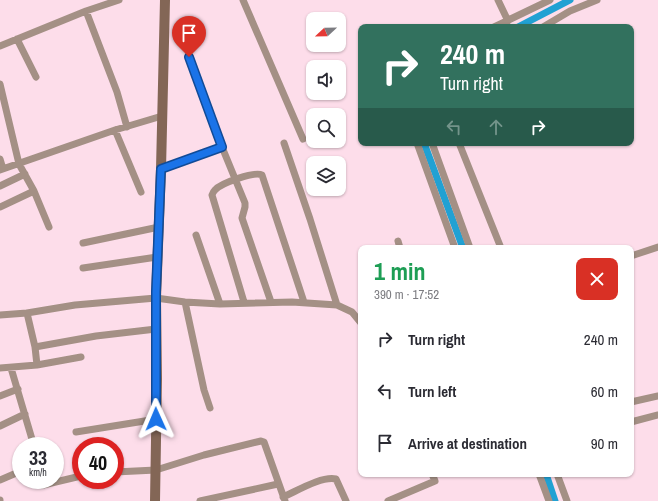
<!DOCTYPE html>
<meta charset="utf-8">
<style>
:root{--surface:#fff;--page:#f2f2f3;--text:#2b2b33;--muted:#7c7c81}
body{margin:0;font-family:"Archivo Narrow",sans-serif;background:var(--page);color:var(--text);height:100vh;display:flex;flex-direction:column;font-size:15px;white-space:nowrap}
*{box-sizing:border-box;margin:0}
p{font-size:13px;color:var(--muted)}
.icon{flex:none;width:22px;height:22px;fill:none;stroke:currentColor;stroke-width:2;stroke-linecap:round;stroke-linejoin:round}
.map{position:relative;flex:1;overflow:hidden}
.panel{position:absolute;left:358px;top:245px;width:276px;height:232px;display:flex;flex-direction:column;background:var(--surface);border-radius:8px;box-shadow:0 1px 3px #0004}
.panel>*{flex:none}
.top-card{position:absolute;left:358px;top:24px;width:276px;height:122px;border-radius:8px;box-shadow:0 1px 3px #0004;background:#32715e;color:#fff;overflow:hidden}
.needle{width:26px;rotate:248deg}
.buttons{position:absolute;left:306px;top:12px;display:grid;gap:8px}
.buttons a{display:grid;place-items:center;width:40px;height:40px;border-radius:8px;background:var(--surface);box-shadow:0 1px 3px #0004;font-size:20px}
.speed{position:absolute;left:12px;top:437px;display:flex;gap:8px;font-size:20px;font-weight:700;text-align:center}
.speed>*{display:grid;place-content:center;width:52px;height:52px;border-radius:50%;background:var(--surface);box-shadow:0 1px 3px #0004;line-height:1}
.speed small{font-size:10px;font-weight:400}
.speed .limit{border:6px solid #d22;background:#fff;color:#111}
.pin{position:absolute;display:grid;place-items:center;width:34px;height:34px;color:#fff;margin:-41px -17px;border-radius:50% 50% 50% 0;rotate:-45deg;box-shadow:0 0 4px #0007}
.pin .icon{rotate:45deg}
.me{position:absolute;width:44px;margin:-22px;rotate:359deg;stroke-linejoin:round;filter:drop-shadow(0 0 3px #0008)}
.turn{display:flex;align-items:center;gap:14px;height:84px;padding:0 16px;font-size:18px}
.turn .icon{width:52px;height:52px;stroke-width:2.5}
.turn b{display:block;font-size:28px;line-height:34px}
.lanes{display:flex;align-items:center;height:38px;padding:0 16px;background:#0003;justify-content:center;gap:20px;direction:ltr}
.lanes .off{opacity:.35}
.round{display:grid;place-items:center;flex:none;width:42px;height:42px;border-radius:8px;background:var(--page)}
.summary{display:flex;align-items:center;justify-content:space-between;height:68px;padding:0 16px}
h1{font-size:24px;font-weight:800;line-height:30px;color:#1e9e55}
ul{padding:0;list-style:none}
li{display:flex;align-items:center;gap:12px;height:52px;padding:0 16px}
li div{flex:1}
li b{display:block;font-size:15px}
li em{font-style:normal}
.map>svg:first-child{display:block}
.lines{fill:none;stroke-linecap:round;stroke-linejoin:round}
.canal{stroke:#21a1d3;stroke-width:7}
.street{stroke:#a49085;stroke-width:7}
.secondary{stroke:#836656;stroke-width:10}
.route-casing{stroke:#114b97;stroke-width:10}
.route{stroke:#1a73e8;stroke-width:7}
</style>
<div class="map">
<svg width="658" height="501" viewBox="0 0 658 501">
<rect width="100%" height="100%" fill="#fdddea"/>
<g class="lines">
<path class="canal" d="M518,27l52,-27
M424,143l39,105
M546,474l9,27"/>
<path class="street" d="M243,0l60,139
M498,0l10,21
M86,11l31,81 10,35
M494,27l56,-27
M543,27l27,-16 27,-11
M17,39l19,38
M0,46l86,-35 33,-11
M189,57l33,90 23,56v4l-3,11 29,84
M0,84l19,80 15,27 15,36
M115,130l26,62
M284,143l26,76 27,86
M417,143l38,105
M432,143l38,105
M459,143l42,105
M0,159l3,10
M161,169l61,-22
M0,170l115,-40 47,-14
M0,186l25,-12
M0,207l34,-16
M196,235l24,69
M398,241l2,7
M83,243l76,-16
M631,256l27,-9
M83,268l74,-11
M185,302l19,88 6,18
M244,302l-32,-107c1,-3 1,-3 3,-5 6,-7 40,-19 47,-15l42,127
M27,313l8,34 2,18
M0,315l27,-2 48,-8 81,-7 29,4 35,2 72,-2 45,3 15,7 9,11
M35,347l61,-11 60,-7
M0,368l37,-3 44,-8
M11,368l23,78
M0,396l18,-7
M631,402l27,-6
M631,422l27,-7
M0,426l25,-12
M76,432l81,-13
M115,472l41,-2 48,-15 57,-14 3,1 21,59
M539,474l10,27
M557,474l10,27
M0,480l21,-9
M42,480l1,5 38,-9
M283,497c14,-6 38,-21 53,-18l10,22
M0,500v1
M200,501l78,-17
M388,501l47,-20 -3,-7"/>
<path class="secondary" d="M155,501l2,-122 -1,-81 5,-129 4,-169"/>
</g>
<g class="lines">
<g class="route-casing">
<path id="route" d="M156,419v-127l5,-123 61,-22 -33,-90"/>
</g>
<use href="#route" class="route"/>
</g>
</svg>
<div class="buttons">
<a><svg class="needle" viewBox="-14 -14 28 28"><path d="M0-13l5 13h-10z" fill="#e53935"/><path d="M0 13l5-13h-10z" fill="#7c7c81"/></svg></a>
<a><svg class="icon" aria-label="sound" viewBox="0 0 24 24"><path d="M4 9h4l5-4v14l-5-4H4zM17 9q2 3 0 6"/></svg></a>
<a><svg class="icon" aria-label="search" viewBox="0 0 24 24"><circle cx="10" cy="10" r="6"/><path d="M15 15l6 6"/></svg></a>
<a><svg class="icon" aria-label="layers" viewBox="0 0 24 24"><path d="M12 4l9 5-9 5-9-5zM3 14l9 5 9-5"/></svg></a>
</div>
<div class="speed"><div>33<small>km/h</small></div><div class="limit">40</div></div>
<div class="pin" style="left:189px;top:57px;background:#d93025"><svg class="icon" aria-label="arrive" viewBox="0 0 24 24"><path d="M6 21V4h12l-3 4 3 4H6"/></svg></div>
<svg class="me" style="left:156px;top:419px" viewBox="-20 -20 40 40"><path d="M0-17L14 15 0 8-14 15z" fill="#1a73e8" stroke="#fff" stroke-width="4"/></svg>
<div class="top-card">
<div class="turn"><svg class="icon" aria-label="right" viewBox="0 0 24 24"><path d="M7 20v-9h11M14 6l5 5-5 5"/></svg><div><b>240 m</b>Turn right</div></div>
<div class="lanes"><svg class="icon off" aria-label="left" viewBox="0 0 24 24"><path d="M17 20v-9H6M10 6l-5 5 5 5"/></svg><svg class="icon off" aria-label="ahead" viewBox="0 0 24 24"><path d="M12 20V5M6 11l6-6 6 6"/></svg><svg class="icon" aria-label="right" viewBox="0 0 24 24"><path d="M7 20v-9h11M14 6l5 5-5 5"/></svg></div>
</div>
<section class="panel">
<div class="summary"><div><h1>1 min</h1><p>390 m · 17:52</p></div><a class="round" style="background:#d93025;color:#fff"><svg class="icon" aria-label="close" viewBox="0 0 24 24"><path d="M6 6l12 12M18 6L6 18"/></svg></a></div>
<ul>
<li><svg class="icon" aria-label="right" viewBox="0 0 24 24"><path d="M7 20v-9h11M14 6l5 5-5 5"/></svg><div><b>Turn right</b></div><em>240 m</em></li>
<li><svg class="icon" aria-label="left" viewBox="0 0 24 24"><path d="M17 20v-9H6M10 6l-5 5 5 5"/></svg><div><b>Turn left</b></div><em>60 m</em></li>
<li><svg class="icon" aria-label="arrive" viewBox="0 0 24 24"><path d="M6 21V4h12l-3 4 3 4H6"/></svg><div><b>Arrive at destination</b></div><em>90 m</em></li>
</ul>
</section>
</div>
